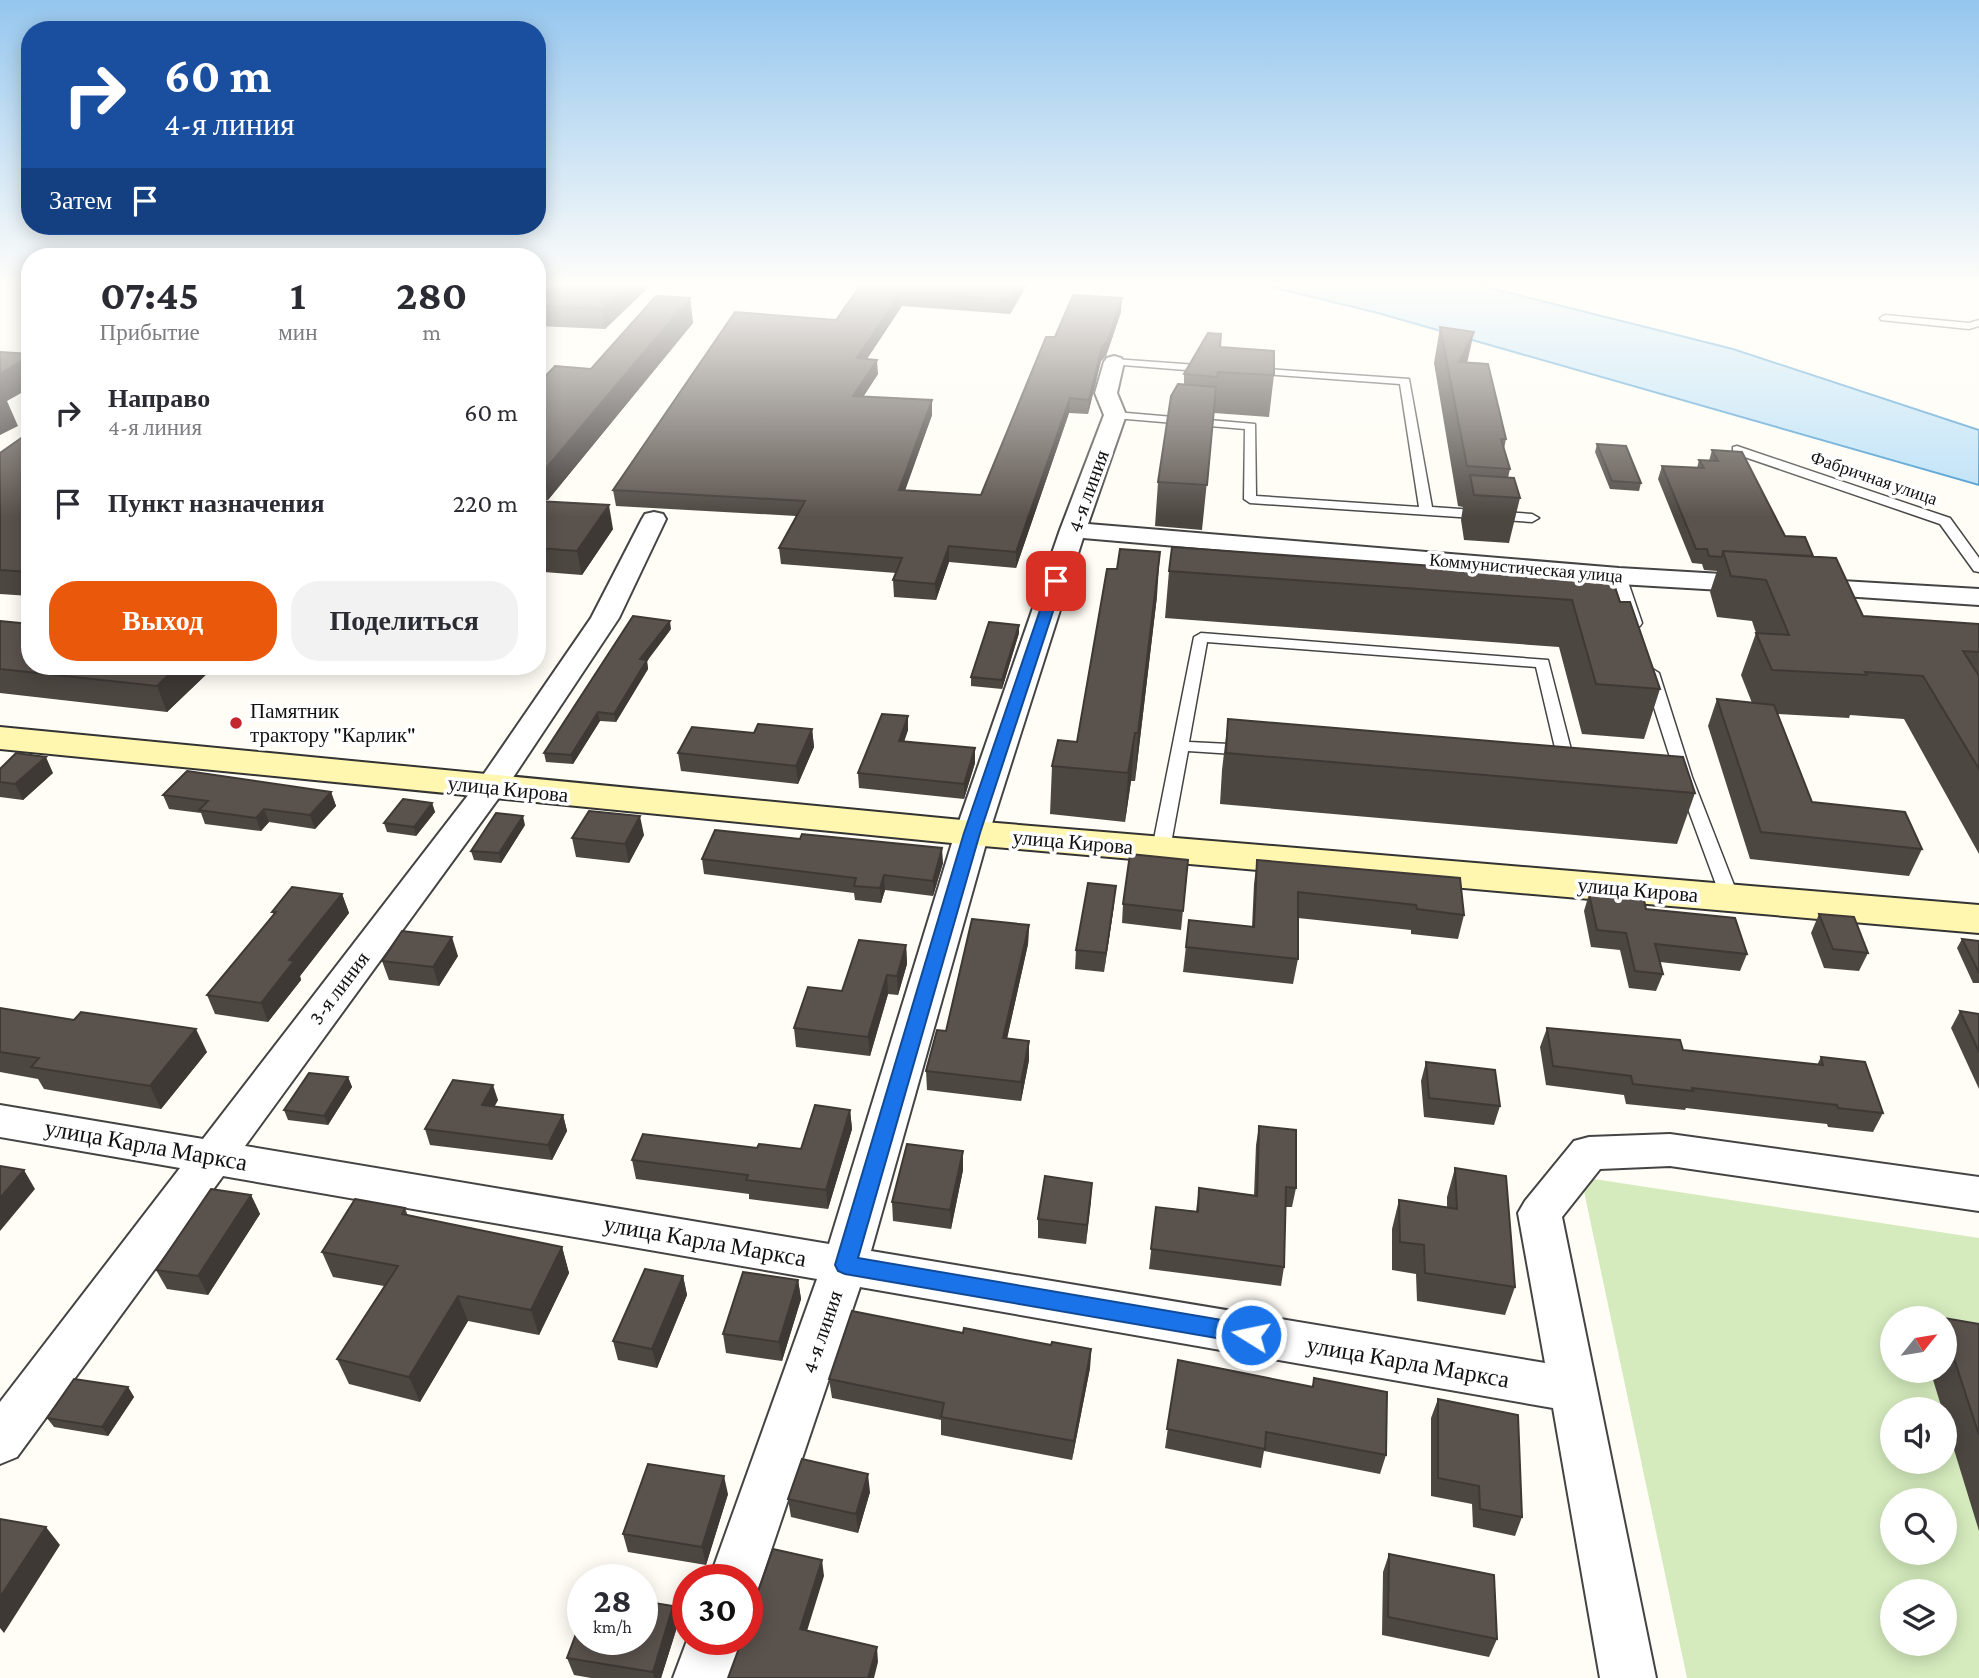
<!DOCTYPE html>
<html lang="ru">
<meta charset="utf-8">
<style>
:root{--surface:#fff;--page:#f2f2f3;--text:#2b2b33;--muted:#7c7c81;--accent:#ea580c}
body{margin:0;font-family:"Crimson Pro",serif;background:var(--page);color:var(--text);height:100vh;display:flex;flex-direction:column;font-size:26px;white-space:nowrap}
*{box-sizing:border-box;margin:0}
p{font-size:23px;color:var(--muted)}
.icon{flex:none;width:38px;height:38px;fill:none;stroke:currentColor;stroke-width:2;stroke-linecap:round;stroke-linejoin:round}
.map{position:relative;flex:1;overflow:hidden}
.panel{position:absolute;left:21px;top:248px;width:525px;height:427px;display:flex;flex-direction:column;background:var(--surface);border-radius:28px;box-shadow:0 4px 18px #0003}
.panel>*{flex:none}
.guide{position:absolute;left:21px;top:21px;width:525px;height:214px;border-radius:28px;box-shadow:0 4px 18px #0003;background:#1a4fa0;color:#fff;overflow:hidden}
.needle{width:46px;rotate:60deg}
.fabs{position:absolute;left:1880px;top:1306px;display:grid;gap:14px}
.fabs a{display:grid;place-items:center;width:77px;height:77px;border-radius:50%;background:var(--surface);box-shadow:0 4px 18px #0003;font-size:35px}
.speed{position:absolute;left:567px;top:1564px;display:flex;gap:14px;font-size:35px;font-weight:700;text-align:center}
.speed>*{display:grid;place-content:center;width:91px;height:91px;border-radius:50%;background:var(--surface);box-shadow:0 4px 18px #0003;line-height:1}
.speed small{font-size:18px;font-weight:400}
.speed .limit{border:10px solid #d22;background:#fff;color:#111}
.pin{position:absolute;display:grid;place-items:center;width:60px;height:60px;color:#fff;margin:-30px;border-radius:14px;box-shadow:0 4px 10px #0006}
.me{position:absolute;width:77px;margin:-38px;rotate:280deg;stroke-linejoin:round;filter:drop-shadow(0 0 5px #0008)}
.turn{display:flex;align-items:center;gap:24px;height:147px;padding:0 28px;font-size:32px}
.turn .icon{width:91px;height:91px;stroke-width:2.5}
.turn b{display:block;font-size:49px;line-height:60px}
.then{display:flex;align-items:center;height:66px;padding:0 28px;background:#0003;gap:14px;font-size:26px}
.eta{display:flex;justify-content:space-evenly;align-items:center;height:119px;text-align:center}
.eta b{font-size:42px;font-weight:700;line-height:49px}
.primary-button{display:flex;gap:14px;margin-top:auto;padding:14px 28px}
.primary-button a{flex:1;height:80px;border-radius:28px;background:var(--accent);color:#fff;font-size:28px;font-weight:700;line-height:80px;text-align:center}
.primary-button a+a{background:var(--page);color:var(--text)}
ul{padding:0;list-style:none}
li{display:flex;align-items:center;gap:21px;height:91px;padding:0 28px}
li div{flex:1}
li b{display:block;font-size:26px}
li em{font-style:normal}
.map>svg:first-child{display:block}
.green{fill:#d5ebbd;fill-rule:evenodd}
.water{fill:#b9e0f7;stroke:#3f96cf;stroke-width:2}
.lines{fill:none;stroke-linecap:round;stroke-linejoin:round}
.lane-casing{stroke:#444;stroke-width:3}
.street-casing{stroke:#444;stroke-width:4}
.secondary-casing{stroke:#333;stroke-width:4}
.lane{fill:#fff;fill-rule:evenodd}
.street{fill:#fff;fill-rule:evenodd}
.secondary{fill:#fff6b0;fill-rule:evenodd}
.wall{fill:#4d4742}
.shaded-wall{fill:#3f3936}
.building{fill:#5a524d;stroke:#3f3936;stroke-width:2}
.route{fill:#1a73e8;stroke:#114b97;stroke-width:2}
.poi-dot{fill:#c4262e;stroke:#fff;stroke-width:2.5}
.labels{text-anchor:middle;stroke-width:7;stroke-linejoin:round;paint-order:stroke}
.far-street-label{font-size:18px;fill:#111;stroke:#fff}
.street-label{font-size:21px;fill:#111;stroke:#fff}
.poi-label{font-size:21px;fill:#111;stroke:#fff;text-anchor:start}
.near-street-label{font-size:24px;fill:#111;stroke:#fff}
</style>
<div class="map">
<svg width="1979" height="1678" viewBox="0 0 1979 1678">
<rect width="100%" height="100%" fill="#fffdf5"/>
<path class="green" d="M1581,1177l398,61v440h-292zM1892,1318h52v52h-52zM1892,1409h52v52h-52zM1892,1500h52v52h-52zM1892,1591h52v52h-52z"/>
<path class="water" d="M1251,282h215l267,67 246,81v55l-601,-172z"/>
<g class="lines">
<g class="lane-casing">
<path id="lane" d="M1885,315l84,8 10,-3v6l-10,3 -88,-9 -1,-2z
M1114,359l97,7 5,3 -5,3 -101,-8 -1,-2z
M1253,368l156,11 23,128 100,7 7,4 -7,4 -282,-19 -6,-4 1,-70 -130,-11 -6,-3 6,-3 140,12 1,72 163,11 -19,-123 -151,-11 -1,-2z
M1737,446l213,72 29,40v14l-5,-1 -34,-47 -207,-71v-6z
M1619,572l7,4 16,47 -2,3h-10l-2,-3 -16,-47z
M1201,633l347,27 28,109 -8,5 -8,-5 -24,-102 -329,-25 -18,100 60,3 8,5 -8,5 -61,-4 -18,98 -3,4h-12l-3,-4 42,-212z
M1651,668l8,5 33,104 47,121 -3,4 -6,2 -9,-6 -44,-119 -34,-106z"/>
</g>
<g class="street-casing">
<path id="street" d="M1114,356l7,2 3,4 -7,31 9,22 -38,109 531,44 137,8 9,2 4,6 -4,6 -9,2 -137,-8 -536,-46 -94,295 -118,418 674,112 -27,-150 7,-12 49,-60 15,-4 81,-3 309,43v34l-309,-45 -70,3 -38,48 94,461h-56l-47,-270 -693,-121 -99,293 -7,19 -7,2v-21h-38l108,-301 -594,-103 -206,281 -17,7v-62l180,-234 -180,-31v-32l203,34 276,-358 112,-163 51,-99 3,-5 9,-2 9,2 3,5 -47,99 -113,170 -261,358 584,98 126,-411 105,-303 44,-115 -9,-22 9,-31 3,-4z
M1807,579l172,10v16l-181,-12 -4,-6 4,-6z
M688,1638v2h53l-12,38h-56z"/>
</g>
<g class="secondary-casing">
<path id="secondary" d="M0,727l972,94 1007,84v28l-1007,-88 -972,-96z"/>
</g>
<use href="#lane" class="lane"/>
<use href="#street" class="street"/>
<use href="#secondary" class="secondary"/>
</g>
<path class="wall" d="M537,282h117l-49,47 -68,-3z
M863,282h166l-19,32 -108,-8 -35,53 11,15 -15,23 69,18 -27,76 76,4 74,-158 66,-25 -15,44 -5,5 -13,53 -19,-1 -53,155 -67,-6 -13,38 -42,-3 -1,-17 3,-7 -115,-9 -2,-16 17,-32 -180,-10 -3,-16 223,-170z
M690,298l3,25 -145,177h-11v-115l54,-16z
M1440,327l27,35 39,77 -2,10 6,20 -2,9 12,20 -11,45 -45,-3 -3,-20 2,-13 -5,-1 -24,-143z
M1220,347l54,28 -5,42 -55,-4 -12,117 -47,-4 3,-44 26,-97v-11z
M30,432v164l-30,-2v-141z
M1597,444l44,39 -2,8 -29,-2 -15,-37z
M1712,450l73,86 28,20 50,60 116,8v230l-75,-135 -54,-4 -1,3 -71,-4 34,88 110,47 -13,27 -159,-17 -42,-133 9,-27 35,4 -11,-28 15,-42 -4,-12 -35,-4 -7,-25 7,-21 -13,-1 -2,-6 -10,-1 -34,-84 4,-13 35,2 2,-8 10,1z
M537,501l76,28 -31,46 -38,-3 -1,7h-6z
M1169,571l451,31 40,87 -16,50 -62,-5 -23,-87 -394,-29z
M1157,596l-22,185h-4l-6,41 -75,-8 2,-48 25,-24z
M0,621l30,46h184l-47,45 -167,-19z
M671,629l-24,32 1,8 -32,53 -16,-1 -27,43 -27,-2 -2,-9z
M1019,633l-17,56 -31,-3v-9z
M908,716v14l-4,12 71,6v15l-11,36 -105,-11 -1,-15z
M1228,719l467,74 -18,51 -457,-40 2,-34z
M812,729l2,18 -16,37 -117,-13 -3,-18 76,-20z
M0,769l53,4 -30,27 -23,-3z
M331,792l5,14 -21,23 -46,-7 -8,9 -56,-7 -4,-11 -32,-4 -6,-14z
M432,803l3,9 -19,24 -29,-4 -3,-9z
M525,825l-24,38 -27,-3 -3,-9z
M644,835l-15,28 -53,-6 -4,-19z
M702,859l241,4 -10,33 -48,-6 -4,13 -26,-3 -1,-7 -150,-19z
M1188,860l-7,70 -59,-7 1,-19z
M1257,860l207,55 -6,24 -47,-5v-4l-113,-12v41l-5,25 -110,-12 6,-52 63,7 2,-43z
M342,894l7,19 -49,63 1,4 -33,42 -53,-8 -8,-19 67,-80 -2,-3z
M1589,894l57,15 101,45 -7,17 -80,-9 3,12 -7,17 -27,-3 -9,-38 -29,-3 -7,-36z
M1114,905l-10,67 -29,-3 1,-19z
M1819,914l49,39 -9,18 -35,-3 -13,-35z
M1029,925l-1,19 -21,94 22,3v19l-8,41 -94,-11 -1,-19 20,-40z
M1962,939l17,2v42h-6l-16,-35z
M906,945l1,19 -9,31 -10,-1 -18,62 -74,-9 -2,-19 48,-37z
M458,956l-19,30 -50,-6 -7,-19z
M0,1008l207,44 -46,57 -117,-20 -6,-10 -38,-7z
M1960,1011l19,3v75l-28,-61z
M1547,1028l136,22 134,15 4,-8 62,56 -10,19 -45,-5 -1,-3 -141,-16 -1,2 -59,-6 -2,-9 -78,-10 -6,-38z
M1426,1062l74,44 -6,19 -70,-8 -3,-36z
M348,1077l4,10 -24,38 -40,-5 -4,-10z
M498,1100l-4,7 69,8 4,16 -15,29 -122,-15 -5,-16z
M850,1110l2,19 -24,80 -79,-10v-5l-113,-15 -4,-19 125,-12 44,1z
M1259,1126l37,62 -4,19h-7l-1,60 -3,19 -132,-17 7,-62 40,4 3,-23 55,7 2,-50z
M1455,1168l60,119 -10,28 -88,-14 -1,-27 -24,-4v-41l7,-29 48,7v-10z
M963,1170l-12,59 -58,-8 -1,-19z
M1092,1183l-6,61 -48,-6v-19z
M251,1195l9,19 -52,81 -41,-6 -11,-19z
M405,1208l3,8 154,31 7,26 -30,62 -71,-14 -48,81 -71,-18 -12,-25 47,-73 -51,-9 -11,-25z
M683,1276l4,19 -30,73 -39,-8 -5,-19z
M798,1280l3,19 -19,62 -56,-8 -3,-19z
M1944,1318l35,6v207l-35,-114v-8h-2l-12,-39h14z
M963,1333l88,12 40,4 -1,19 -18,92 -131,-25v-15l-109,-22 -3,-19z
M1178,1360l134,27 2,-9 72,77 -6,19 -116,-23 -3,17 -96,-20z
M128,1387l6,10 -26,39 -54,-9 -7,-9z
M1438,1399l84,118 -7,19 -42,-9 -1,-23 -41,-8v-78z
M870,1492l-12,41 -67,-16 -3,-18z
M728,1494l-22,71 -78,-13 -5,-18z
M1389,1554l108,85 -8,18 -107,-22 1,-63z
M678,1624l-17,54h-70l-17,-3 -7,-17z"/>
<path class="shaded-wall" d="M631,282h23l-49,47 -3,-20z
M1021,282h8l-19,32v-14z
M901,292l1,14 -44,66 -1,-14z
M690,298l3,25 -145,177 -5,-28z
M1122,298l-1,14 -15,44 -5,5 -13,53 1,-14 13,-53z
M1474,332l-8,36 -7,-6z
M30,356v32l-23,13 11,25 -18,9v-61z
M877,360l1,14 -24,37 -1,-15z
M1070,398l-1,15 -53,155v-16z
M932,400v15l-33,91v-16z
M609,505l4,24 -31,46 -5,-24z
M949,546v16l-13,38 -1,-16z
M539,548l5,24 -1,7 -5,-24z
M1160,552l-3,44 -22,185 3,-48z
M670,621l1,8 -24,32 1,8 -32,53 -2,-8 26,-55z
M1019,625v8l-17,56v-9z
M177,667h37l-47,45 -10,-26z
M598,712l2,9 -27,43 -2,-9z
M908,716v14l-9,25v-14z
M812,729l2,18 -16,37 -2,-18z
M1135,733l-4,48 -6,41 3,-49z
M975,748v15l-11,36v-15z
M46,757l7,16 -30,27 -8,-16z
M331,792l5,14 -21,23 -5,-14z
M432,803l3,9 -19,24 -2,-9z
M264,809l5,13 -8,9 -5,-13z
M523,816l2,9 -24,38 -2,-10z
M640,816l4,19 -15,28 -4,-19z
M942,848l1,15 -10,33v-15z
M884,875l1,15 -4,13 -1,-15z
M1116,886l-2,19 -10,67 2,-19z
M342,894l7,19 -49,63 1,4 -33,42 -7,-19 28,-43z
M1029,925l-1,19 -25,113v-19z
M452,937l6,19 -19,30 -6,-19z
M906,945l1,19 -9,31 -1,-19z
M887,975l1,19 -18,62 -2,-19z
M196,1029l11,23 -46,57 -11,-23z
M1029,1041v19l-8,41v-19z
M348,1077l4,10 -24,38 -4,-9z
M493,1085l5,15 -11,20 -5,-15z
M850,1110l2,19 -24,80 -2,-19z
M563,1115l4,16 -15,29 -4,-15z
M963,1151v19l-12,59 -1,-19z
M24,1170l11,19 -35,42v-33z
M1092,1183l-1,19 -5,42 1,-19z
M251,1195l9,19 -52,81 -10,-19z
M562,1247l7,26 -30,62 -8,-25z
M683,1276l4,19 -30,73 -5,-19z
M798,1280l3,19 -19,62 -3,-19z
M458,1296l10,25 -48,81 -11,-25z
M1091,1349l-1,19 -18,92 2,-19z
M128,1387l6,10 -26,39 -6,-9z
M868,1474l2,18 -12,41 -2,-19z
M724,1476l4,18 -22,71 -4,-18z
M46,1527l14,18 -56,88 -4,-5v-31z
M822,1560l2,16 -21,68 -3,-15z
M673,1606l5,18 -17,54h-7l-1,-6z
M877,1647l1,15 -4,16h-6z"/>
<path class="building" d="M537,282h94l-29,27 -65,-3z
M863,282h158l-11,18 -109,-8 -44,66 20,2 -24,36 79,4 -33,90 82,5 65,-158h9l18,-42 49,3 -15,44 -5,5 -13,53 -19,-2 -54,154 -67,-6 -14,38 -42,-4 9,-22 -123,-10 26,-47 -192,-11 122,-178 101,8z
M656,296l34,2 -147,174h-6v-87l18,-19 36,3z
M1440,327l34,5 -15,30 29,2 18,75h-5l9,30 -43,-3z
M1208,333l13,1 -1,13 54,4v24l-56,-3 -1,5 -33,-3z
M0,352l30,2v2l-30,18z
M1178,384l38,3 -9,98 -49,-3 13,-86z
M30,432v140l-30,-2v-117z
M1597,444l29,2 15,37 -29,-2z
M1712,450l30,2 43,84 20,1 8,19 -90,-5 -1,6 -13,-1 -2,-7h-11l-34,-83 42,2 -5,-8 19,1z
M1470,475l44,3 6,20 -46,-3z
M537,501l72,4 -32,46 -38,-3 -2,7z
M1172,547l440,32 8,23h10l30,87 -64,-5 -24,-84 -403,-29z
M1120,549l40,3 -22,181h-3l-7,40 -76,-7 6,-26 19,2 30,-173h10z
M1723,551l113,7 27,58 116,8v28l-16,-1 16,25v93l-56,-93 -58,-4 2,3 -95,-5 -16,-37 33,2 -23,-55 -35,-4z
M633,616l37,5 -30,38 7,1 -33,54 -16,-2 -27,43 -27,-2z
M0,621l30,3v43h147l-20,19 -157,-17z
M989,622l30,3 -17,55 -31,-3z
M1717,699l57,6 38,97 93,10 17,37 -161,-17z
M882,714l26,2 -9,25 76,7 -11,36 -106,-11z
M1228,719l455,38 12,36 -469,-40z
M758,724l54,5 -16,37 -118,-13 14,-26 62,6z
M16,753l30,4 -31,27 -15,-2v-13z
M187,771l144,21 -21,23 -46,-6 -8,9 -57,-8 9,-9 -45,-6z
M403,799l29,4 -18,24 -30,-4z
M589,811l51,5 -15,28 -53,-6z
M496,813l27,3 -24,37 -28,-2z
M715,830l85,9 2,-5 140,14 -9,33 -49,-6 -4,13 -26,-2 2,-8 -154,-19z
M1130,854l58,6 -5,51 -60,-7z
M1257,860l203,18 4,37 -47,-6 -1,-4 -118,-13v67l-112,-12 3,-27 65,7z
M1088,883l28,3 -10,67 -30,-3z
M292,887l50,7 -53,66 5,1 -33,42 -54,-8 69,-83h-4z
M1589,894l55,6 2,9 89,9 12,36 -92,-10 8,30 -28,-3 -9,-38 -29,-3z
M1819,914l35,3 14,36 -35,-4z
M972,919l57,6 -26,113 26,3 -8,41 -95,-11 11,-41 9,1z
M402,931l50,6 -19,30 -51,-6z
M1962,939l17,2v32z
M859,940l47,5 -9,31 -10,-1 -19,62 -74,-9 14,-41 34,4z
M0,1008l74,12 7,-8 115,17 -46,57 -119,-19 8,-9 -39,-6z
M1960,1011l19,3v38z
M1547,1028l133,12 3,10 140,15 -2,-8 44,5 18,51 -45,-5 -1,-3 -145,-17 1,3 -60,-7 -2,-8 -78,-10z
M1426,1062l69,8 5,36 -71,-8z
M309,1073l39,4 -24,39 -40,-6z
M453,1080l40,5 -11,20 81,10 -15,30 -123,-16z
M815,1105l35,5 -24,80 -80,-10 2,-5 -116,-15 11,-26 114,14 2,-4 42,5z
M1259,1126l37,4v58l-10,-1 -2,80 -133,-18 5,-42 42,5 1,-24 58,8z
M907,1144l56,7 -13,59 -58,-8z
M0,1166l24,4 -24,28z
M1455,1168l51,8 9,111 -90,-14 -1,-28 -24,-3 -1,-42 58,9z
M1045,1176l47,7 -5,42 -49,-6z
M211,1189l40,6 -53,81 -42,-6z
M355,1199l50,9 -3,6 160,33 -31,63 -73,-14 -49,81 -72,-18 61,-93 -76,-14z
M645,1269l38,7 -31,73 -39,-8z
M743,1272l55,8 -19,62 -56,-8z
M852,1311l111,22 1,-5 87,17 1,-3 39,7 -17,92 -133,-24 3,-14 -115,-24z
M1944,1318l35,6v111l-35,-107z
M1178,1360l135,27 1,-9 73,14 -1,63 -120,-23 -1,17 -98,-20z
M74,1379l54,8 -26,40 -55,-9z
M1438,1399l80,16 4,102 -42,-8 -1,-23 -41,-8z
M802,1459l66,15 -12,40 -68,-15z
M648,1464l76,12 -22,71 -79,-13z
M0,1519l46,8 -46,70z
M773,1549l49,11 -22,69 77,18 -9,31h-140l14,-38h5v-17z
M1389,1554l105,21 3,64 -109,-22z
M642,1601l31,5 -20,66 -86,-14 16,-43v25h59z"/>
<linearGradient id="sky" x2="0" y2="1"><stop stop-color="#95c6ee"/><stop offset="0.55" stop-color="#fffefa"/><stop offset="1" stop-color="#fffefa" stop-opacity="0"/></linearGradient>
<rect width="1979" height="517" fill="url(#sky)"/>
<path class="route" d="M1056,577l7,4 -83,252 -122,425 393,67 8,3 3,7 -3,6 -8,3 -406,-70 -7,-3 -3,-6 129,-432 86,-252z"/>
<circle class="poi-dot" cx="236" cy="723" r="7"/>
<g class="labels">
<g class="far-street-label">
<text transform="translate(1874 478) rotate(19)" y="6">Фабричная улица</text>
<text transform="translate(1526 568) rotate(5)" y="6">Коммунистическая улица</text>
</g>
<g class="street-label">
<text transform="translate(1088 491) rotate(-70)" y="7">4-я линия</text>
<text transform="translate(508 789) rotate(6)" y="7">улица Кирова</text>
<text transform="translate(1073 842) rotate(5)" y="7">улица Кирова</text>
<text transform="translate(1638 890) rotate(5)" y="7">улица Кирова</text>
<text transform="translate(339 988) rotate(-53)" y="7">3-я линия</text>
<text transform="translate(822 1332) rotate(-71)" y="7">4-я линия</text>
</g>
<g class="poi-label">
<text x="250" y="718">Памятник<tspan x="250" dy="24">трактору "Карлик"</tspan></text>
</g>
<g class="near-street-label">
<text transform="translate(146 1145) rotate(10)" y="8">улица Карла Маркса</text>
<text transform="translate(705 1241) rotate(10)" y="8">улица Карла Маркса</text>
<text transform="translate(1408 1362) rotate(10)" y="8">улица Карла Маркса</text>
</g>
</g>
</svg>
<div class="fabs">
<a><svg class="needle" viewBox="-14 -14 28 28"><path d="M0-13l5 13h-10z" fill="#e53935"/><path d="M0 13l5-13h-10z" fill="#7c7c81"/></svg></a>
<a><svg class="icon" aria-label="sound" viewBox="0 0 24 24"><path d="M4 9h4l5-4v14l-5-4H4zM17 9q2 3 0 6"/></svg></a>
<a><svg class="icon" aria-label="search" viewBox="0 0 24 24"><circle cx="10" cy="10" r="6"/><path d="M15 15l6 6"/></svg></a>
<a><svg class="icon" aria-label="layers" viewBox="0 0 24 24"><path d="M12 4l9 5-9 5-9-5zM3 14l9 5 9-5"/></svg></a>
</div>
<div class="speed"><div>28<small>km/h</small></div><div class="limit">30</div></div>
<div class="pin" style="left:1056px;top:581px;background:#d93025"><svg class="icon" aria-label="arrive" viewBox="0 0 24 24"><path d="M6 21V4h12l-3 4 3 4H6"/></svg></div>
<svg class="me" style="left:1251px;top:1335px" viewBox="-20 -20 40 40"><circle r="17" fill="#1a73e8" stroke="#fff" stroke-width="3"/><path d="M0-11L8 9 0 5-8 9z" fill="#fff"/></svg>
<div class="guide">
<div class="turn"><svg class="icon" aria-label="right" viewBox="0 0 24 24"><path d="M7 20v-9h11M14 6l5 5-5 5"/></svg><div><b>60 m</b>4-я линия</div></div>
<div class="then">Затем<svg class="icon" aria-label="arrive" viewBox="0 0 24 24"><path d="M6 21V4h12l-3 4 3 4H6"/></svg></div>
</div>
<section class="panel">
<div class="eta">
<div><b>07:45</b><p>Прибытие</p></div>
<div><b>1</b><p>мин</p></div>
<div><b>280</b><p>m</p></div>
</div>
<ul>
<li><svg class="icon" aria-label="right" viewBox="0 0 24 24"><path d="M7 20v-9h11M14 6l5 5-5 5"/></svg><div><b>Направо</b><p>4-я линия</p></div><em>60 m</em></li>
<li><svg class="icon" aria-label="arrive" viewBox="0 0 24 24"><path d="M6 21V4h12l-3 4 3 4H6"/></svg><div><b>Пункт назначения</b></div><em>220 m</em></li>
</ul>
<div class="primary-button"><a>Выход</a><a>Поделиться</a></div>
</section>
</div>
